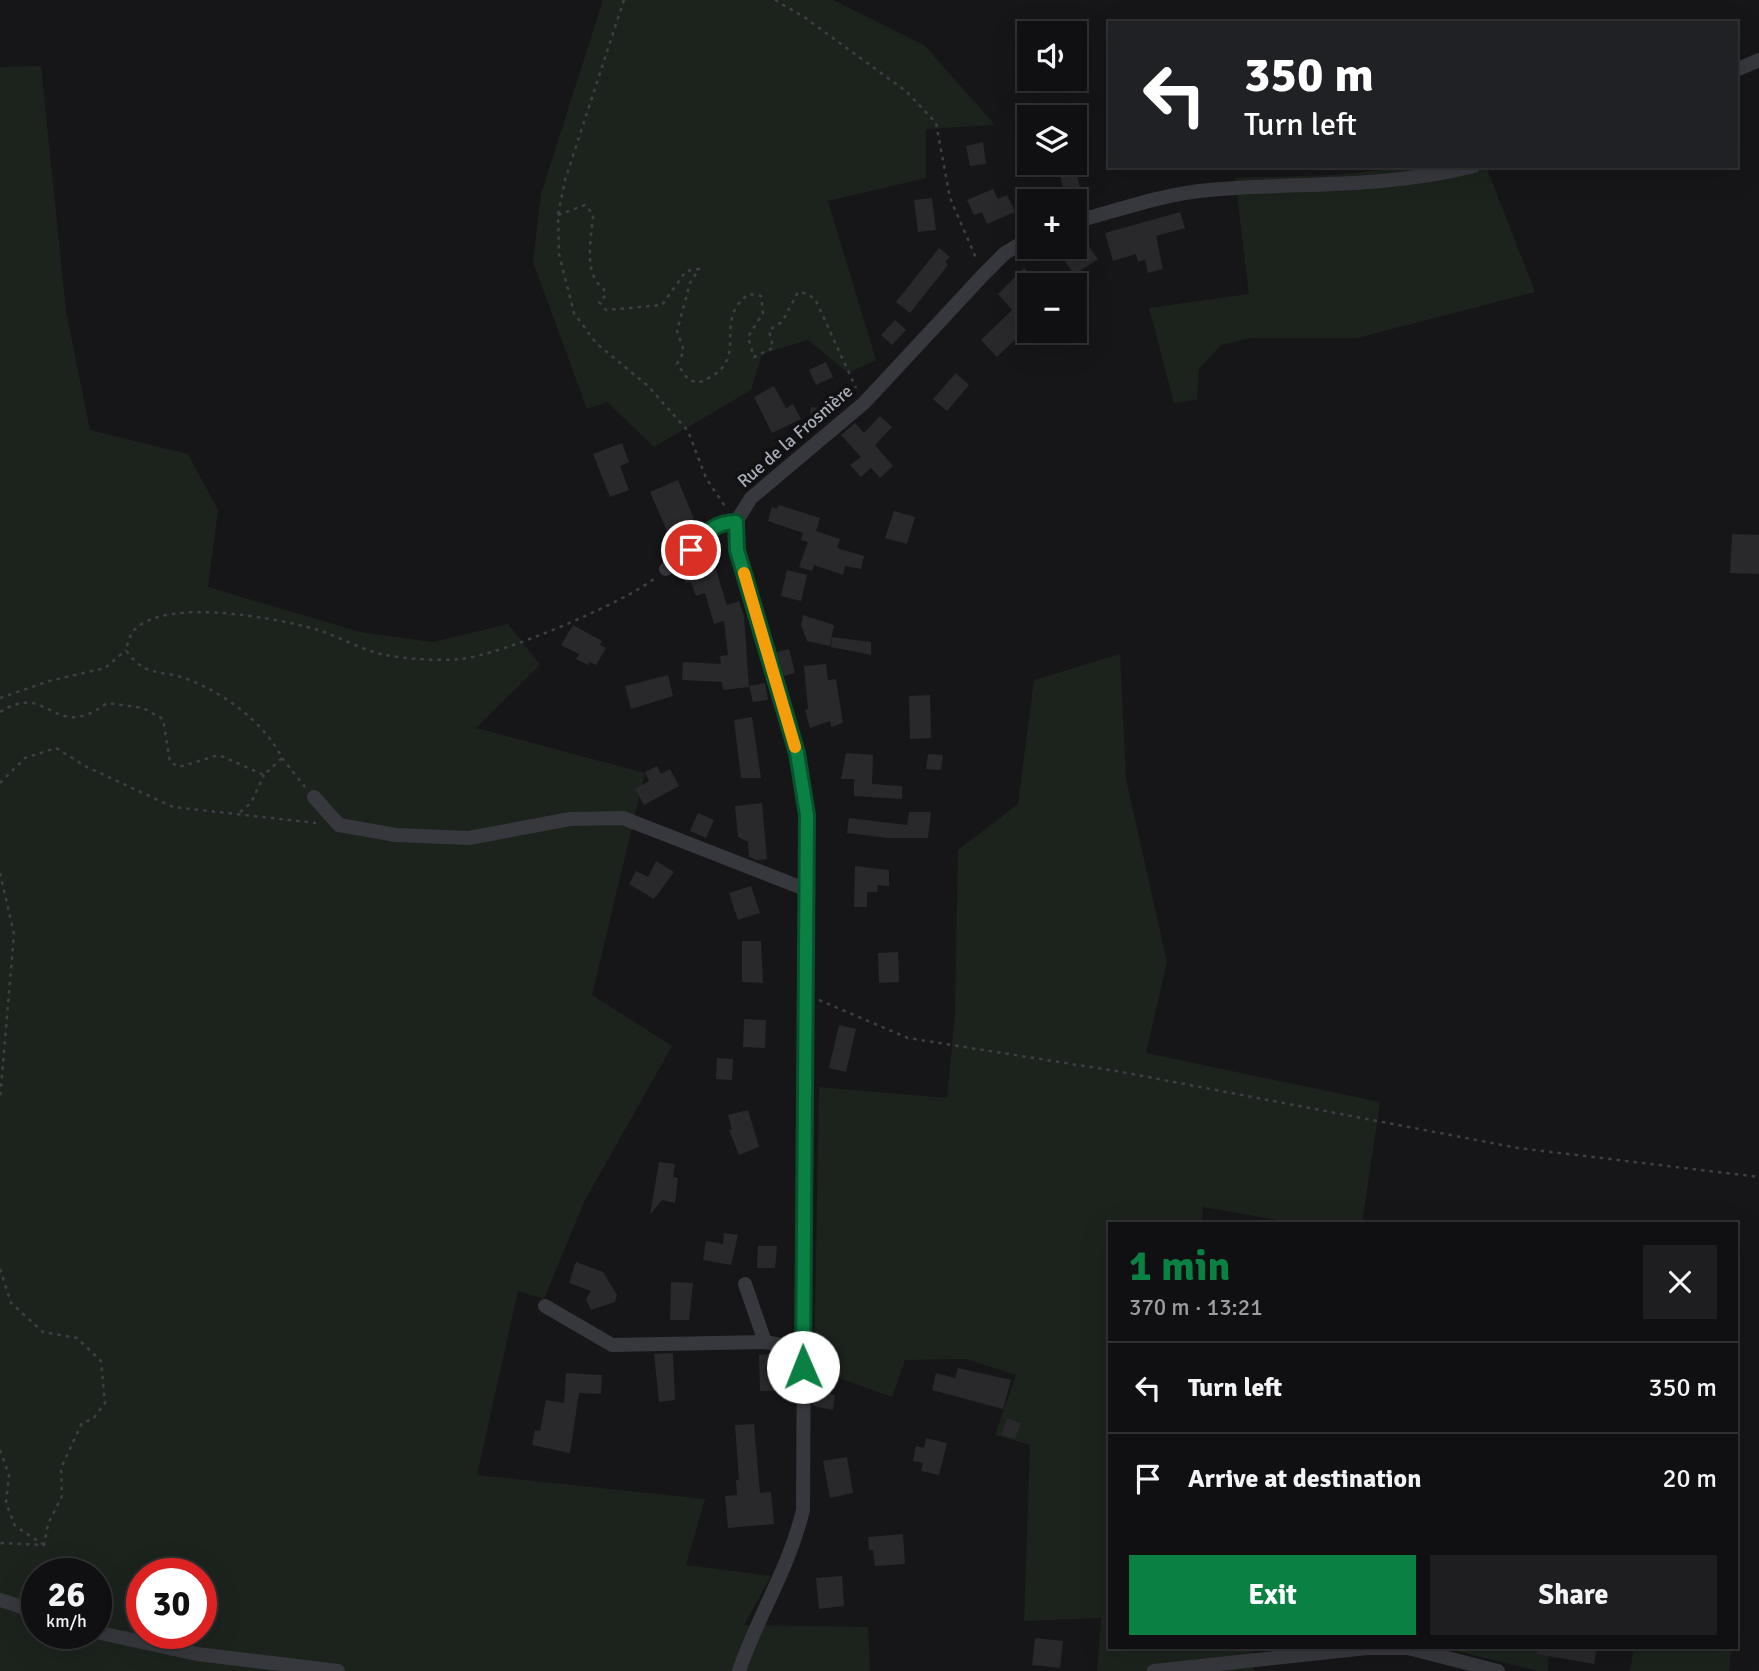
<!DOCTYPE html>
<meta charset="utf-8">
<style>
:root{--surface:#101012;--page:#1e1e20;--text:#f1f3f6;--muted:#9c9d9f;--line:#303032;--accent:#0b8043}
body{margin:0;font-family:Signika,sans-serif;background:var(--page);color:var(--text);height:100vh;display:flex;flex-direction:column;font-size:26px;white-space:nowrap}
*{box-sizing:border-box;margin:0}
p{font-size:23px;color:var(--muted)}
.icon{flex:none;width:38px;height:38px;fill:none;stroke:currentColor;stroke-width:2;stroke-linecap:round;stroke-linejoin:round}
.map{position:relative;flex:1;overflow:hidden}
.panel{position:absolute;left:1108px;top:1222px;width:630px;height:427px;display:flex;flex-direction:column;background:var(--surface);border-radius:0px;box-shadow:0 7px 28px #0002,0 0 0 2px var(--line)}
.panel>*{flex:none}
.hud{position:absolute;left:1108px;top:21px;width:630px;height:147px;border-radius:0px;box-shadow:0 7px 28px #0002,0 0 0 2px var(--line);background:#202124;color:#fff;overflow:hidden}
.controls{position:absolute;left:1017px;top:21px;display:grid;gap:14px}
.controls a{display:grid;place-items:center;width:70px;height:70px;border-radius:0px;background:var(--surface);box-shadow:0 7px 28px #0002,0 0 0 2px var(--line);font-size:35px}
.speed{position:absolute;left:21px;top:1558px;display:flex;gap:14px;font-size:35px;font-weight:700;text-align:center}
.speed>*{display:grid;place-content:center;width:91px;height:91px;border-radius:50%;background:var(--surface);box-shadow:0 7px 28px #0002,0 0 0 2px var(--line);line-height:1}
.speed small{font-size:18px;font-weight:400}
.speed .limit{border:10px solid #d22;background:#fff;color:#111}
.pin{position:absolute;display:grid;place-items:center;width:60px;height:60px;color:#fff;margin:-30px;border:4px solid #fff;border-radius:50%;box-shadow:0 2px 7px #0007}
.me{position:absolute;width:77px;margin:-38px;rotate:359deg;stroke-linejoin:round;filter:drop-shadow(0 0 5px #0008)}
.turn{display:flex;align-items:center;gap:24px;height:147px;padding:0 21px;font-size:32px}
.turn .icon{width:91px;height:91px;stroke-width:2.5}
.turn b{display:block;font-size:49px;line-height:60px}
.round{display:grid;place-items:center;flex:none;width:74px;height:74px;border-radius:0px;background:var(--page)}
.head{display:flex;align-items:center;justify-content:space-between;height:119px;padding:0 21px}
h1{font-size:42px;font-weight:800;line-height:52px;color:var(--accent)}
.button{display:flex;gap:14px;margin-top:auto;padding:14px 21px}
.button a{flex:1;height:80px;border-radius:0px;background:var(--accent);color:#fff;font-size:28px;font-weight:800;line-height:80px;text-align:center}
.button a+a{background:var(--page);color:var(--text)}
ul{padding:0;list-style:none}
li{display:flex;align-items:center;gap:21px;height:91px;padding:0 21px;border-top:2px solid var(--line)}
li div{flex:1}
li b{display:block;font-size:26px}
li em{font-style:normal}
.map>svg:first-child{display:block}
.green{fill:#1c231d;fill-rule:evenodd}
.building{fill:#29292c}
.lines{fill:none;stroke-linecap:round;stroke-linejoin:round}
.path{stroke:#3d3f44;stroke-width:2.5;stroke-dasharray:3.5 5;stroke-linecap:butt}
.street{stroke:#37383d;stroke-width:14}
.route-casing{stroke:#07532c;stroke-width:18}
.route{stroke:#0b8043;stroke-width:12}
.slow{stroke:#f59e0b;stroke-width:12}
.labels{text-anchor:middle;stroke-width:7;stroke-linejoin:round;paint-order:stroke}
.street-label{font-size:18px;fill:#a8adb8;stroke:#111113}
</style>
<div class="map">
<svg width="1759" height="1671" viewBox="0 0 1759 1671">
<rect width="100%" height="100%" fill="#161618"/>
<path class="green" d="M603,0h230l91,45 71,80 -69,4v49l-98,23 48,159 -28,13 -40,-33 -46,14 -11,36 -97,57 -47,-45 -20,7 -54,-147 8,-68z
M41,66l25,245 24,119 98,24 30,56 -10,77 152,45 73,10 75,-18 32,41 -64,63 169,45 -53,222 80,51 -88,156 -40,97 -26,-8 -41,184 228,24 -19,66 85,11 -27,49 124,2 2,44h-870v-1604zM37,1573h59v60h-59zM142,1573h59v60h-59z
M1421,166h65l49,126 -178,46h-106l-30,7 -22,24 -2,31 -23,3 -25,-95 100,-14 -14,-116 98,-3z
M1120,654l6,125 41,183 -21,91 234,49 -18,121h-67l-92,-16 -1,16h-92v424h143l1,24h-157l4,-53 -77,3 6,-176 -35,-10 21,-60 -50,-16 -61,1 -13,37 -78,-28 5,-282 128,11 8,-84 3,-164 60,-46 16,-124z
M1440,1647h109l-1,24h-10z
M1634,1647h98l-3,24h-99z"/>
<path class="building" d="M1088,115l1,14 -15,1v-14z
M983,142l3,22 -16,2 -4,-20z
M1057,163h13l1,4 4,-1 8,35 -9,3 -8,-3z
M993,189l5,10 9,-4 8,17 -28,12 -5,-12 -8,3 -7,-15z
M932,198l4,32 -18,2 -4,-32z
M1180,212l5,16 -29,8 7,33 -15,4 -3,-13 -7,2 -2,-8 -23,7 -8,-28z
M1074,231h4l20,28 -24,16 -15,-23 7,-5h8z
M939,248l11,9 -5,5 3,3 -38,48 -14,-11z
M1024,268l13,15 -8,2v29l-13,12 6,7 -25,24 -16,-17 31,-30 -14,-16z
M895,320l11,10 -14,15 -11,-10z
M826,362l7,15 -17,8 -7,-15z
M956,373l13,12 -22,26 -14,-12z
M774,386l12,22 7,-4 8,15 -29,14 -18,-36z
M811,407l16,2 -5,17 -13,-2z
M880,416l12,11 -17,18 18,21 -13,12 -9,-10 -10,9 -11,-12 11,-8 -20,-22 14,-12 9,10z
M622,443l7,19 -9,4 9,24 -19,7 -17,-43z
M678,480l16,39 -27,12 -17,-39z
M779,505l41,13 -4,13 24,8 -3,9 27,8 -3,13 -16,-3 -2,9 -29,-10 -2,6 -13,-4 9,-25 -7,-2 2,-7 -35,-12 4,-14 5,2z
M894,511l21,6 -8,27 -22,-6z
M1732,534l27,1v39l-29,-1z
M708,545l19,60 12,-4 5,15 5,71 -26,3 -1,-8 -40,-2 1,-18 38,2 -1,-8 8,-1 -4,-34 -10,3 -9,-31 -9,3 -5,-14 -5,1 -5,-14z
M787,570l20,5 -6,26 -20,-5z
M803,615l31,10 -4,21 -23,-5 -6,-16z
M573,625l29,16 -2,4 6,3 -10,17 -6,-3 -2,3 -12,-6 3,-5 -18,-9z
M832,637l39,5v13l-40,-8z
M789,649l6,24 -11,3 -7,-24z
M826,664l2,16 8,-1 7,44 -12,4 -1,-6 -20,7 -5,-18 3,-1 -4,-43z
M668,675l5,21 -42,13 -6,-23z
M765,683l3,17 -15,2 -4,-16z
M930,695l1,43 -21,1 -1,-43z
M752,717l9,61h-20l-7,-58z
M846,753l27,2 -1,29 30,2v13l-48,-3v-17h-13z
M928,754l15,1 -2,15 -15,-1z
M657,766l4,8 9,-5 9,17 -35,19 -9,-16 14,-8 -4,-9z
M762,803l5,56 -10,1 -8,-3 -1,-15 -10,-5 -3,-31z
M909,812h22l-3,26h-40l-41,-5 2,-15 58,7z
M698,813l16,7 -8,18 -16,-7z
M656,861l18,11 -20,27 -25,-15 7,-13 12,6z
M855,866l34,4v16l-11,-1 -1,7h-10v15h-13z
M751,886l9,27 -22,7 -9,-27z
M742,941h19l2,42 -21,-1z
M898,952l1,30 -20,1 -1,-30z
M744,1019l22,1 -1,28 -22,-1z
M839,1025l17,4 -10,43 -17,-4z
M717,1058l16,1 -1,21 -16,-1z
M748,1110l11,37 -20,8 -10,-25h3l-4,-15z
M659,1162l16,2 -2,13 5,1 -3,25 -13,-3 -12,15z
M724,1233l14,2 -7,30 -28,-5 3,-19 17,3z
M758,1246h19l-2,22h-18z
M576,1262l27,10 14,23 -2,7 -24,8 -5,-11 5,-8 -22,-8z
M671,1282l22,1 -4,37h-19z
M673,1353l2,47 -16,2 -5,-48z
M775,1354l1,37h-16l-1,-36z
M958,1368l53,12 -8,29 -71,-19 4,-17 19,5z
M566,1373l36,2 -1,19 -22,-1 -9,60 -38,-8 3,-15 5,1 6,-31 18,3z
M813,1391l22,4 -2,15 -20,-4z
M1007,1418l14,5 -6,16 -14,-4z
M754,1424l6,69 11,-1 3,32 -46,4 -3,-32 12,-1 -1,-15h3l-4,-55z
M926,1438l21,5 -8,32 -18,-4 2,-8 -10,-2 3,-15 8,2z
M847,1457l6,36 -23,5 -7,-37z
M903,1534l2,30 -30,2 -2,-16h-4l-1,-13z
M842,1576l2,30 -25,3 -3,-31z
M1035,1638l28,3 -3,27 -28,-3z
M1538,1647h59l-3,17 -57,-10z"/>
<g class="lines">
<path class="path" d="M624,0l-59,180 -7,35 1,39 15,59 22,30 52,43 40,45 18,47 20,30
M775,0l29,17 103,75 29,31 14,75 26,60
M558,215l27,-10 8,9c-1,18 -7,46 1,63 3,8 10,9 12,18l-7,7 7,8 56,-5 24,-34 13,-2 -9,14 -13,48 7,20 -7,13 11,15 9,4c60,-21 11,-60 52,-89l12,2 2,17 -15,24 6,20 19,-9 -4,-18 13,-8 16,-30 11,2 8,9 39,85
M0,698l49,-17 56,-13 21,-18
M0,712c50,-32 52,32 107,-9l36,5 20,11 7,43 9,5 40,-12 45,20 18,-17c-18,-36 -58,-65 -95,-79 -27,-10 -42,-1 -61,-29 2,-7 4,-15 8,-20 32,-33 141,-12 181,-1 24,7 46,21 70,26 22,4 53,6 75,4 39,-3 164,-56 195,-81
M282,758l23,29
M0,783l25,-25 31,-10 31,19 86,40 143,16
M240,812l11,-9 13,-28
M0,873l14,61 -14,165
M819,1000l89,38 214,34 396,76 241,29
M0,1269l11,34 32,29 34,6 24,23 4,42 -12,16 -11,4 -21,45 1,28 -14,28 -4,21 -44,-2
M0,1450l9,25 -3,28 9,23 29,19"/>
<path class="street" d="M1736,70l23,-10
M1074,222c45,-12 89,-28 135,-32 92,-8 173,-1 265,-24
M666,569c22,-17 41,-47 70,-47
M314,797l25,28 57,10 73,3 101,-19 53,-1 182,71
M745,1284l20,58
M545,1306l67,39 153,-3 37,7
M0,1600l37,12
M96,1632l101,22 141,17
M739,1671c19,-56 50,-102 64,-161l4,-695 -10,-62 -60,-203 -1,-28 15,-24 113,-95 120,-129 21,-21 24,-14
M1154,1671l213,-23h41l90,23"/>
</g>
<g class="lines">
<g class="route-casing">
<path id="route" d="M691,550c14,-16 23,-28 45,-28l1,28 60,203 10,62 -4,552"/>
</g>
<use href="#route" class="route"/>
<path class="slow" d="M744,573l51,174"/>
</g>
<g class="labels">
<g class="street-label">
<text transform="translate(795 436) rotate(-41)" y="6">Rue de la Frosnière</text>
</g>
</g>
</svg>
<div class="controls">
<a><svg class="icon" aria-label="sound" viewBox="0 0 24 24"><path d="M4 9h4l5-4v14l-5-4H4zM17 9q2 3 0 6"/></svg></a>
<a><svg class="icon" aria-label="layers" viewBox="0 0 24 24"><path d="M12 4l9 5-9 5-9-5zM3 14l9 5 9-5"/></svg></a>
<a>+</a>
<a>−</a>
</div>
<div class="speed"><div>26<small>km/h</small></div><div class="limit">30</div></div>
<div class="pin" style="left:691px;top:550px;background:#d93025"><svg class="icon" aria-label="arrive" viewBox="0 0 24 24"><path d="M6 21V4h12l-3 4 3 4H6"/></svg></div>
<svg class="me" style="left:803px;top:1367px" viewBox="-20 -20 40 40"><circle r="19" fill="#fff"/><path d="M0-13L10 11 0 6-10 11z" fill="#0b8043"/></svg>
<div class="hud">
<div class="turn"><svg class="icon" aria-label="left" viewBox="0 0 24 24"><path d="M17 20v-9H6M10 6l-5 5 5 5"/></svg><div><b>350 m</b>Turn left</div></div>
</div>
<section class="panel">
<div class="head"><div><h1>1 min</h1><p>370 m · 13:21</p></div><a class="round"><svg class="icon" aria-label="close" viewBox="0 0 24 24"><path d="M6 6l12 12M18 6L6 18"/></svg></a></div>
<ul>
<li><svg class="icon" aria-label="left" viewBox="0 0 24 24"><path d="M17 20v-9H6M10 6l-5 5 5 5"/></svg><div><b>Turn left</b></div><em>350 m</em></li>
<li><svg class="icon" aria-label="arrive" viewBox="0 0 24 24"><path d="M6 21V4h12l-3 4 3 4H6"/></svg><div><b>Arrive at destination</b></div><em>20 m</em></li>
</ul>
<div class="button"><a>Exit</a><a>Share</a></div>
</section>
</div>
